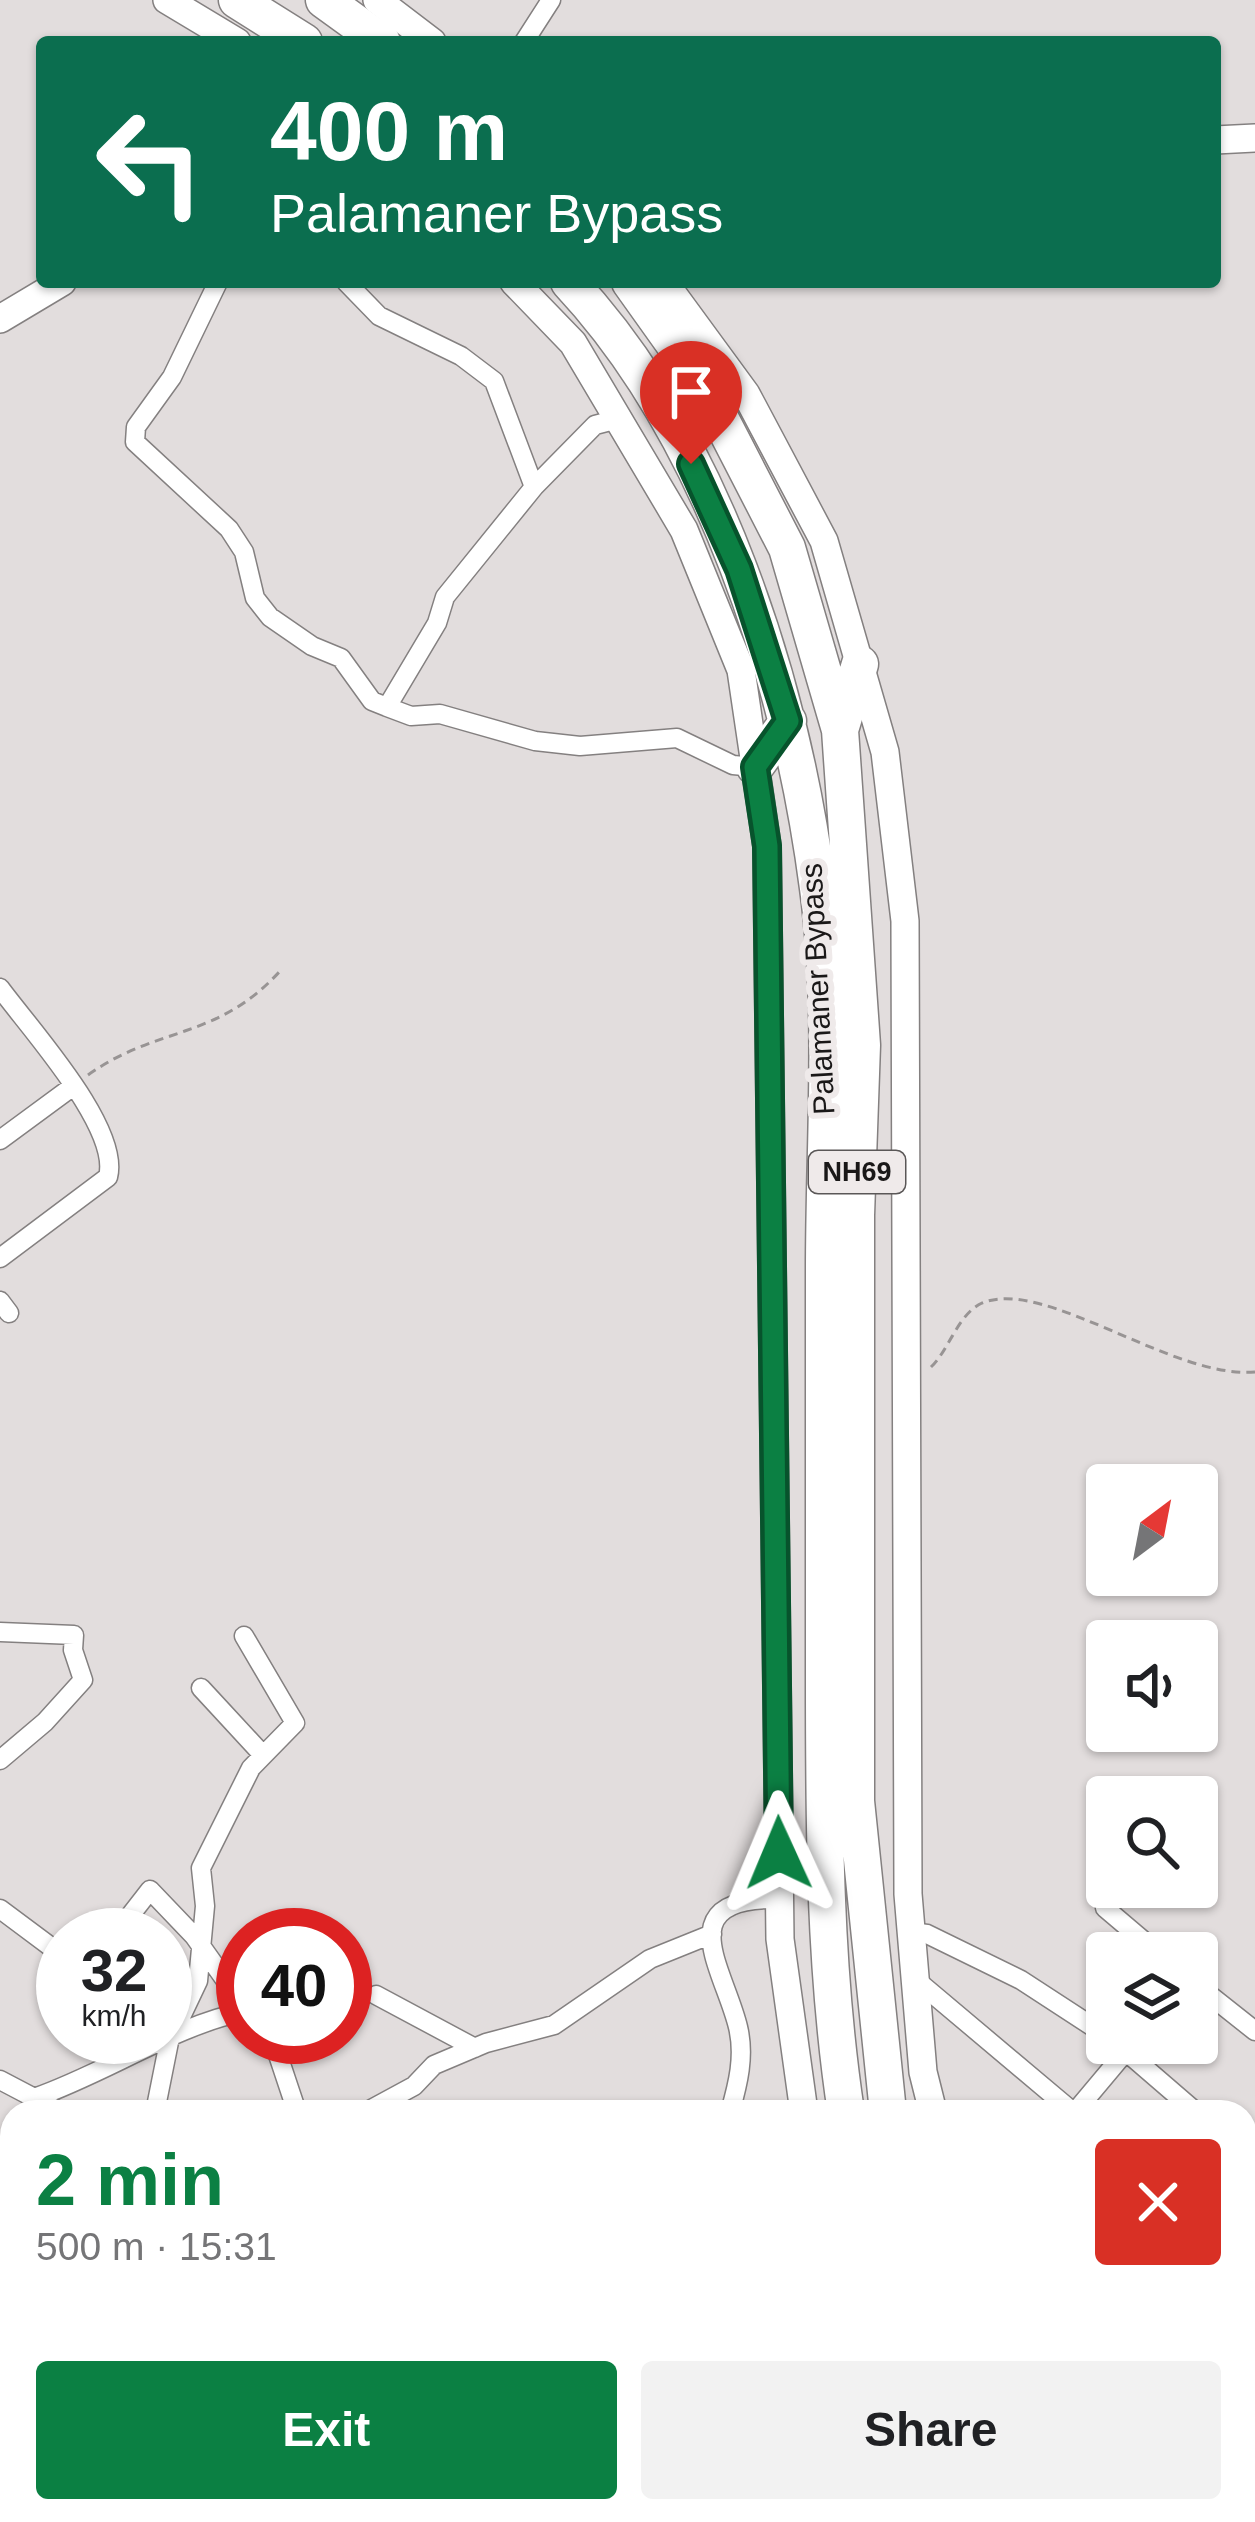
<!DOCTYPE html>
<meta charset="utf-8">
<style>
:root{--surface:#fff;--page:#f2f2f2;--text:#202124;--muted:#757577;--accent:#0b8043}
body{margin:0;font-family:Helvetica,sans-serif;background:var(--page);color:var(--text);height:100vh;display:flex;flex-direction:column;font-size:45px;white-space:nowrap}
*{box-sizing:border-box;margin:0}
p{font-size:39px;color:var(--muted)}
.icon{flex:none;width:66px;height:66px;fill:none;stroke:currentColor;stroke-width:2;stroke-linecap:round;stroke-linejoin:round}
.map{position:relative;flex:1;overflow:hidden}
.side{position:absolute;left:0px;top:2100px;width:1257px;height:423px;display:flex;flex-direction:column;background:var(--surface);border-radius:36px 36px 0 0;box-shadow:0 3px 9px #0004}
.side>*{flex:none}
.top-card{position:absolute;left:36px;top:36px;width:1185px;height:252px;border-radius:12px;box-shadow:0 3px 9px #0004;background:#0b6e4f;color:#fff;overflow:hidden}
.needle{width:78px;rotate:32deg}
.tools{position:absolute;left:1086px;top:1464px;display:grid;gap:24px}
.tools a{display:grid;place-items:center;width:132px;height:132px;border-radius:12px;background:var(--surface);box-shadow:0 3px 9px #0004;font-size:60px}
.speed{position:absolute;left:36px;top:1908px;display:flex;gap:24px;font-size:60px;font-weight:700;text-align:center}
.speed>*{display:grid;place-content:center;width:156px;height:156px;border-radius:50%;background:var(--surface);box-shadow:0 3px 9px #0004;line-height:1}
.speed small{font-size:30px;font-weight:400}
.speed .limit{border:18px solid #d22;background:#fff;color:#111}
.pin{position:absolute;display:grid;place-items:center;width:102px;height:102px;color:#fff;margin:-123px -51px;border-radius:50% 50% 50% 0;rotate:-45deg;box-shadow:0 0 12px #0007}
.pin .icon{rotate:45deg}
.me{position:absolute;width:132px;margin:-66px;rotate:359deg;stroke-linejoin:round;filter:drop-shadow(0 0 9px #0008)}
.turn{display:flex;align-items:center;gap:42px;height:252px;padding:0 36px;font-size:54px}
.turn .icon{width:156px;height:156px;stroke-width:2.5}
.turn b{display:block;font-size:84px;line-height:102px}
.round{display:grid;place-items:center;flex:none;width:126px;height:126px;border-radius:12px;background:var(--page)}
.overview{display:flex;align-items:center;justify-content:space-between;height:204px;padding:0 36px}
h1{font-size:72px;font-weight:600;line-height:90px;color:var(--accent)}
.cta{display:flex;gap:24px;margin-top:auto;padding:24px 36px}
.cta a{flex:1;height:138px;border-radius:12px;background:var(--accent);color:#fff;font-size:48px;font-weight:600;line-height:138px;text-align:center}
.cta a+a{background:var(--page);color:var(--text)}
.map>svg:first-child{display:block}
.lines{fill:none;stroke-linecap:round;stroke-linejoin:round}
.street-casing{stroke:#848080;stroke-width:21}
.secondary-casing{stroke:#848080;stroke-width:30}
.highway-casing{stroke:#848080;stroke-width:39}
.path{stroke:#989494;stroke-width:3;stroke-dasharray:9 6;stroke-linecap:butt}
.street{stroke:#fff;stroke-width:18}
.secondary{stroke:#fff;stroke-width:27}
.highway{stroke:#fff;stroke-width:36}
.route-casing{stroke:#07532c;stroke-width:30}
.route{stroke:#0b8043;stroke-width:21}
.labels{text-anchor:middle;stroke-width:12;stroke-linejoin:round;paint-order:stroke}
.shield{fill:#efeaea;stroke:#5a5757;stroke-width:3}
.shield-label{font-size:27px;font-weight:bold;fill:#1a1818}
.street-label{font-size:30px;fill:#1a1818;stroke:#efeaea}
</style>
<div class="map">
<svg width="1255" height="2522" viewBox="0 0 1255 2522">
<rect width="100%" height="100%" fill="#e2dddd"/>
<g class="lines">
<g class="street-casing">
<path id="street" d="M524,42l27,-42
M218,282l-46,95 -36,50 -1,15 94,87 15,23 11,46 15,19 42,29 29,12 31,43 15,6 50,-84 8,-26 89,-110 -40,-106 -33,-25 -82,-40 -33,-34
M534,487l61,-62 23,-6
M387,707l24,9 29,-2 95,27 45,5 97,-8 56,27 22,2
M0,988c30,41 121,140 108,189l-108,81
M0,1140l72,-53
M0,1301l9,12
M0,1632l74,3 -1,15 10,30 -38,42 -45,38
M201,1688l62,67
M1105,1908l53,45
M0,1909l51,38 12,1
M911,1932l16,2 94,46 86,56
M115,1935l35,-45 44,46 49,69
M915,1979l158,133
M1197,1985l58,46
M376,1995l99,53
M272,2037l25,75
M1116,2043l80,69
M0,2080l61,32
M34,2098c68,-23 144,-74 209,-86
M155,2112l14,-70 29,-61 7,-75 -4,-38 50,-100 44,-45 -51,-87
M366,2112l48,-26 20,-21 52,-22 68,-18 96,-66 62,-25
M730,2112c8,-28 15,-56 8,-85 -14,-58 -70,-130 41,-128
M1075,2112l52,-62
M1245,2151l10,9
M1245,2193l10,-7
M1245,2249l10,11
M325,2511l14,11
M584,2511l2,11
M365,2522l8,-11
M524,2522l9,-11"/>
</g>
<g class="secondary-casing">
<path id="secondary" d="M167,0l70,42
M377,0l55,42
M1215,140l40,-2
M514,282l59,61 111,187 57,140 26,176 13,1093 24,173
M664,282l82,112 78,147 61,211 20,169 3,973 15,178 10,40
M0,319l62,-37
M946,2511l4,11
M1070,2511l5,11"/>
</g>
<g class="highway-casing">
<path id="highway" d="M237,0l67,42
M324,0l58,42
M569,282c145,155 222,400 249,606 17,125 6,255 6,380 0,136 0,272 0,408 0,147 0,291 22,436
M630,282l72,101 85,165 53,182 22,315 -6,170v586l32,311
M840,730l20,-66
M755,767l33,-46
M982,2511l5,11
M1031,2511l5,11"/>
</g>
<path class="path" d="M88,1075c70,-50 129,-34 193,-105
M931,1367c18,-17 27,-53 51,-64 63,-26 190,76 273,69"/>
<use href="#street" class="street"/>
<use href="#secondary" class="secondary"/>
<use href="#highway" class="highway"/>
</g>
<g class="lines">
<g class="route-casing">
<path id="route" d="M691,464l48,105 49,152 -33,46 12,79 12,1007"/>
</g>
<use href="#route" class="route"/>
</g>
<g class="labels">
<rect class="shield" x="809" y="1151" width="96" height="42" rx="9"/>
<g class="shield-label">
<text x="857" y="1181">NH69</text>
</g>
<g class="street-label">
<text transform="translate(818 989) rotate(-93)" y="10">Palamaner Bypass</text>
</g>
</g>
</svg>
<div class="tools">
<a><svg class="needle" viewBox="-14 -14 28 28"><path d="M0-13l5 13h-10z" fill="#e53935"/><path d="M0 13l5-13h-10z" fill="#757577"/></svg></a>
<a><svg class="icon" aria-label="sound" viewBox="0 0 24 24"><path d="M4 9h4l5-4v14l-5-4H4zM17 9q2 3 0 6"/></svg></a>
<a><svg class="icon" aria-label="search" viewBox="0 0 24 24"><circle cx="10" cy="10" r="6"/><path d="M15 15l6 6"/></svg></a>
<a><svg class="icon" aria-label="layers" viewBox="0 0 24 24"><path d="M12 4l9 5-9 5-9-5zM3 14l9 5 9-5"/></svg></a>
</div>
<div class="speed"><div>32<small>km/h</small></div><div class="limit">40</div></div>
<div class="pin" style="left:691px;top:464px;background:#d93025"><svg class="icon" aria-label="arrive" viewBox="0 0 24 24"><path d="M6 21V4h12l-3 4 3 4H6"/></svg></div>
<svg class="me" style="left:779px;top:1853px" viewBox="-20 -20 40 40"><path d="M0-17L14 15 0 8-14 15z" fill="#0b8043" stroke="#fff" stroke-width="4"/></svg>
<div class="top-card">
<div class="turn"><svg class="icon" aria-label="left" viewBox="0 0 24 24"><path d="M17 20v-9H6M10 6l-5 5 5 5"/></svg><div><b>400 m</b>Palamaner Bypass</div></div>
</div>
<section class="side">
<div class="overview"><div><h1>2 min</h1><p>500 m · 15:31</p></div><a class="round" style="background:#d93025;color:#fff"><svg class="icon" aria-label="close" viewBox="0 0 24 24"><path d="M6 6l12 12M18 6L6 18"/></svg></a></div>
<div class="cta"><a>Exit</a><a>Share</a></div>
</section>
</div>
